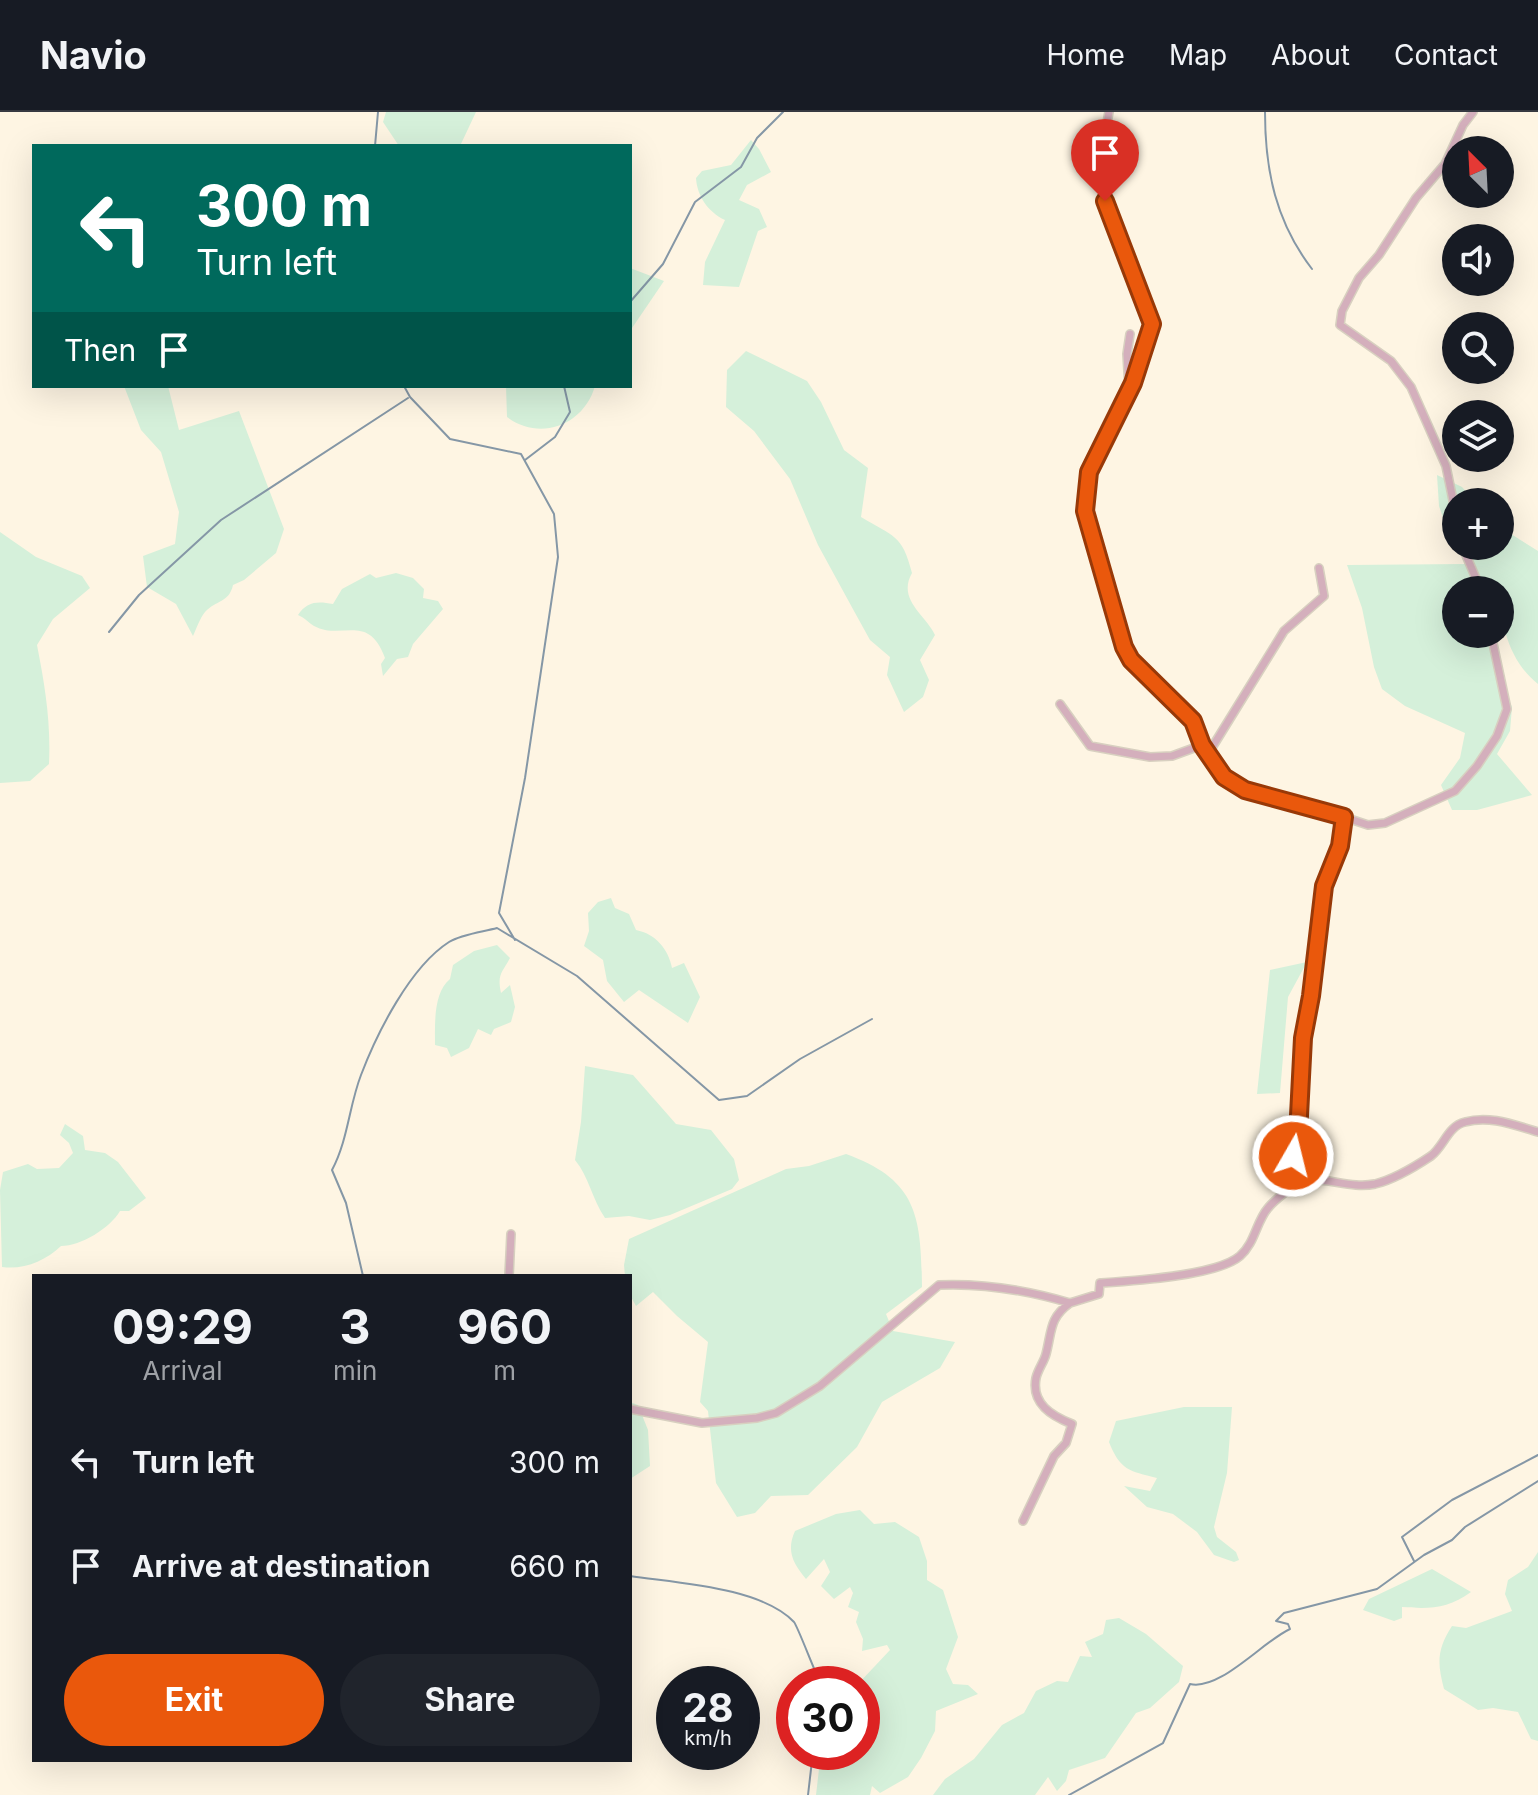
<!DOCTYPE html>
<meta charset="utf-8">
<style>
:root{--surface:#171b24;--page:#20242c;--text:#f1f3f6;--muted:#9ea1a6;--line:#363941;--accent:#ea580c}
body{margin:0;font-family:Inter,sans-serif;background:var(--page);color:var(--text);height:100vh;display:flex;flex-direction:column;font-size:30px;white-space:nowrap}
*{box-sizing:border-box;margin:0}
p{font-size:26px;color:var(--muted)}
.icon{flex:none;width:44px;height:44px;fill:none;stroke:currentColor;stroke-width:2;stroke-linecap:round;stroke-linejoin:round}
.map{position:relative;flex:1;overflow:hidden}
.side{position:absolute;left:32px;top:1162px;width:600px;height:488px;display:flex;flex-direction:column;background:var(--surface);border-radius:0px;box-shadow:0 8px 32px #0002}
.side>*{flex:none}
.hud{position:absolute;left:32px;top:32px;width:600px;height:244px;border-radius:0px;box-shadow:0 8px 32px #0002;background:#00695c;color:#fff;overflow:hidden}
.needle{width:52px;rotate:336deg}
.controls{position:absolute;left:1442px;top:24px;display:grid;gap:16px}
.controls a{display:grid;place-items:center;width:72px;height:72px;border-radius:50%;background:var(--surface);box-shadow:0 8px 32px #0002;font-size:40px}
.speed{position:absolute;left:656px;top:1554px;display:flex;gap:16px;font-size:40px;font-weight:700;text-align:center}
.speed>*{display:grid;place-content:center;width:104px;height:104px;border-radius:50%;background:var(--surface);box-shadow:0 8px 32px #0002;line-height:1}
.speed small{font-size:20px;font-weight:400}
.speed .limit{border:12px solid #d22;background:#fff;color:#111}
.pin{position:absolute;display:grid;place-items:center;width:68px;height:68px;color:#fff;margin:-82px -34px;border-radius:50% 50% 50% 0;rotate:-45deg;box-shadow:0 0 8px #0007}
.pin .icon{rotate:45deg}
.me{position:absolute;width:88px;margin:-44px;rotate:8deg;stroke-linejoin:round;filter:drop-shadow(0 0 6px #0008)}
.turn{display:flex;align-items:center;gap:28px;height:168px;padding:0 32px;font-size:36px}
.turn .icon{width:104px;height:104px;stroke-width:2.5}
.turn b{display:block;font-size:56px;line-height:68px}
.then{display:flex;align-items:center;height:76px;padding:0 32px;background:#0003;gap:16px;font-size:30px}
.eta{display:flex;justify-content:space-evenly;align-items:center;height:136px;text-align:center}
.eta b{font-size:48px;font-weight:700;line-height:56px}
.button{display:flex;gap:16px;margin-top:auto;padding:16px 32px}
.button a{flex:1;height:92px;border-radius:48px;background:var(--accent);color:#fff;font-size:32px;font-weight:700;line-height:92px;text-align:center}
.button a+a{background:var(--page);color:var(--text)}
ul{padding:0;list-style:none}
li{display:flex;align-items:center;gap:24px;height:104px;padding:0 32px}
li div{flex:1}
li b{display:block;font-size:30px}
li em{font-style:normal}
header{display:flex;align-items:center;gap:48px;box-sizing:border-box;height:112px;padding:0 40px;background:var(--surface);border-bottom:2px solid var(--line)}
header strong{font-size:38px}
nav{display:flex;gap:44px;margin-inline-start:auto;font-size:28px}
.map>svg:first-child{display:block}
.green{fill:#d5f0da}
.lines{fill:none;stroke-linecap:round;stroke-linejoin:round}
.stream{stroke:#8597a6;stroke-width:2}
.minor-casing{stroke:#d8d0c0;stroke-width:10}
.minor{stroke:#d4afbc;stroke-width:7}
.route-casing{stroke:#983908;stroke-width:20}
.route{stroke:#ea580c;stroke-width:14}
</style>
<header>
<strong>Navio</strong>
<nav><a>Home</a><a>Map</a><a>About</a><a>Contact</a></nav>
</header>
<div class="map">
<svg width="1538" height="1683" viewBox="0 0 1538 1683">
<rect width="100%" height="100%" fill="#fef5e3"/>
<path class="green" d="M386,0h90l-16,34h-61l-16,-24z
M751,28l8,9 12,23 -24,13 -8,15 20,9 8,18 -9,4 -19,56 -36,-2 2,-23 20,-42c-17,-8 -28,-24 -29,-42l6,-7 29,-6z
M630,156l34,13 -34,50z
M746,239l61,30 14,21 23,48 24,18 -7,49c33,20 41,17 51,56 -15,27 13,41 23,62l-15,25 9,20 -6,17 -19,15 -17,-37 3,-18 -20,-17 -16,-29 -36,-66 -28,-66 -36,-48 -28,-24 1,-37z
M124,274h44l11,44 60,-19 45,118 -8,24 -32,27 -11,5c-4,18 -17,15 -28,27 -5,6 -9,17 -12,24l-17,-32 -29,-17 -4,-31 32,-12 4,-32 -18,-60 -20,-22z
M506,274h89c-11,39 -55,56 -88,31z
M1437,363l25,12 13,15h-19v44h44v-19l38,24v133c-28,-22 -38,-59 -38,-94h-13l-12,-24 -21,-16 -15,-44z
M0,420l36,25 46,19 8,12 -37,31 -16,26c8,41 14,77 12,119l-19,17 -30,2z
M1466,452l11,26h-21v44h33l10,44 13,29 -2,24 -13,23 35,41 -55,15h-25l-11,-25 19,-27 5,-25 -60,-27 -23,-17 -8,-22 -12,-59 -15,-43z
M396,461l17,5 11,11 -1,9 15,3 5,8 -30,35 -5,13 -11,2 -14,17 -2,-12 4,-6c-17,-46 -43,-17 -71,-32 -5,-3 -9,-8 -16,-11 9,-14 20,-14 35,-11l9,-15 28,-15 6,4z
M611,786l4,10 14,6 7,16c20,4 32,19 36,38l12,-5 16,34 -12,26 -49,-33 -15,12 -17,-21 -4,-21 -19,-14 5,-15 -1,-18 10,-11z
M497,833l13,13c-8,15 -13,16 -9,35l9,-8 5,22 -4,15 -17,7 -3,6 -13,-6 -9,19 -18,9 -4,-9 -12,-3c0,-20 -2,-52 15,-66l3,-14 21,-14z
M1307,850l-19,35 -8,96 -23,1 13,-124z
M585,954l48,9 43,49 35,6 23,29 5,21 -7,9 -62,26 -20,5 -21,-4 -24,2c-13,-19 -16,-41 -30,-58l6,-38z
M65,1012l18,12 2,14 20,3 13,9 28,36 -17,13h-9c-10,17 -39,35 -59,35 -16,15 -37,24 -59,21l-2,-77 3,-18 25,-8 9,5 22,-1 14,-15 -4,-10 -9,-8z
M846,1042c72,26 75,63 76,133l-36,27 7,17 62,11 -15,26 -58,34 -25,45 -49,48 -37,1 -16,17 -18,4 -21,-34 -8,-72 -8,-9 8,-60 -31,-26 -24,-24 -17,14 -6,-11v-19h-5l-1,-11 5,-26 157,-70 23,-3z
M630,1290l8,3 10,25 2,36 -20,13z
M1184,1295h48l-5,66 -13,54 3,10 19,15 3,8 -5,2 -20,-7 -17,-23 -24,-18 -26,-7 -23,-21 26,5 7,-13c-28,-7 -37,-8 -48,-36l7,-21z
M860,1398l14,14 21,-2 24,15 8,24v19l16,10 15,47 -12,32 7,15 15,1 10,9 -42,17 -1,20 -14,27 -13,19 -28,16 -8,-7 -2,9h-54l5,-43h41v-68h-4l32,-34 -3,-5 -25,6 1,-12 -7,-17 3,-10 -11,-5 5,-14 -3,-6 -16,12 -13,-13 9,-14 -6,-13 -18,20c-13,-16 -20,-28 -11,-48l41,-17z
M1538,1440v189l-7,-2 -13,-27 -25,-4 -15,2 -34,-21c-7,-26 -7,-40 8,-63l14,2 46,-17 -7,-17 3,-14 20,-13z
M1432,1457l39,23c-23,17 -42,17 -69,15v11l-8,3 -31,-11 6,-11z
M1119,1506l27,16 37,32 -4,16 -29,26 -14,5 -31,45 -36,12 -3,11 -9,10 -9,-14 -13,18h-102l12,-16 29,-20 28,-34 22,-12 12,-22 21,-10 11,1 12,-26 12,1 -7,-15 18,-8 3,-14z"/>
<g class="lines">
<path class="stream" d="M1265,0c0,59 11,110 47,157
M375,34l3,-34
M630,190l33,-38 32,-62 46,-35 16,-29 26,-26
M404,274l6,11 40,42 71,15 33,60 4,43 -33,221 -26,135 16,27
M525,348l30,-23 15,-25 -6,-26
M109,520l30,-37 82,-75 187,-122
M363,1164l-17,-73 -14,-33c16,-30 17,-64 29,-95 16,-42 49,-108 88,-133 13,-8 33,-10 48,-14l80,48 142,124 28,-4 53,-37 72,-40
M1414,1449l-12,-24 50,-37 86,-45
M630,1464c46,7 131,11 164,46 4,5 21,51 27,62
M808,1683l5,-43
M1069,1683l94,-52 27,-59c30,7 72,-42 100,-55l-2,-5 -12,-3 8,-8 93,-24 47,-34 28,-15 13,-13 73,-46"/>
<g class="minor-casing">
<path id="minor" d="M1109,0l-7,38 -1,29 4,22 47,123 -19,59 -44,89 -4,39 39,136 7,13 62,61 9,24 16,24 27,21 99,27 -4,29 -16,40 -13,110 -8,42 -5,97 -5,21 9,24
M1129,276l-2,-34 3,-20
M1456,403l-10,-49 -35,-79 -20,-26 -51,-36 2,-14 17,-33 20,-23 37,-57 29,-34 18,-39 10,-13
M1462,434l19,44
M1060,592l30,42 60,11 22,-1 30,-11
M1208,642l76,-123 40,-35 -5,-28
M1344,705l24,8 17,-2 70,-32 22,-25 20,-30 10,-27 -16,-75
M509,1164l2,-42
M1070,1191l29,-9 1,-11c32,-2 117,-7 140,-27 15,-13 16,-34 28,-48 9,-11 23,-20 34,-28 25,-3 49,9 73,4 17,-4 41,-18 56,-28 13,-10 17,-30 34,-34 25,-7 49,3 73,10
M630,1297l72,14 55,-5 19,-5 44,-27 119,-101c46,-2 87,5 131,18 -21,15 -18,28 -24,51 -2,8 -8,15 -10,24 -5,26 16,38 36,46l-6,19 -12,13 -31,65"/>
</g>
<use href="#minor" class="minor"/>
</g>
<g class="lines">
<g class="route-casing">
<path id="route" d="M1105,89l47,123 -19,59 -44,89 -4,39 39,136 7,13 62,61 9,24 22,32 21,13 99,27 -4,29 -16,40 -13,110 -8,42 -5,97 -5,21"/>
</g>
<use href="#route" class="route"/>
</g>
</svg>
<div class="controls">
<a><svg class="needle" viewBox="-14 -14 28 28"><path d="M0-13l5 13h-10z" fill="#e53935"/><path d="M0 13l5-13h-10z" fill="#9ea1a6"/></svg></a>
<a><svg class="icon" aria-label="sound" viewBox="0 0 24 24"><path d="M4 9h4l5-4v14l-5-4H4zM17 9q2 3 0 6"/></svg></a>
<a><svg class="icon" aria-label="search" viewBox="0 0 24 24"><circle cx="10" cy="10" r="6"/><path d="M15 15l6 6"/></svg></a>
<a><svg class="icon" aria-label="layers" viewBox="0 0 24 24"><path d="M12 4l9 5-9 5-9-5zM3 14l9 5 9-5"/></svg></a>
<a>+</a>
<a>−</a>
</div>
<div class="speed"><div>28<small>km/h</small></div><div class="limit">30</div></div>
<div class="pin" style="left:1105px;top:89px;background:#d93025"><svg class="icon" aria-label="arrive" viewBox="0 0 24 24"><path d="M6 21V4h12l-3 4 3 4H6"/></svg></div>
<svg class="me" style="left:1293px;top:1044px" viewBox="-20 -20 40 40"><circle r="17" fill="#ea580c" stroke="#fff" stroke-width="3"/><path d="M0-11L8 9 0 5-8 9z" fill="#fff"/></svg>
<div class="hud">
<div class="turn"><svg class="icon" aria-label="left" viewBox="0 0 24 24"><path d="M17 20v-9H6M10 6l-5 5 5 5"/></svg><div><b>300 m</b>Turn left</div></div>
<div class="then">Then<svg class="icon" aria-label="arrive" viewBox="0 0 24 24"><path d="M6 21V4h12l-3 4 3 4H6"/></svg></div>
</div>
<section class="side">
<div class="eta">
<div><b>09:29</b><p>Arrival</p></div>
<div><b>3</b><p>min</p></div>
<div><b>960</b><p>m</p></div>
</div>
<ul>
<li><svg class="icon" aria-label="left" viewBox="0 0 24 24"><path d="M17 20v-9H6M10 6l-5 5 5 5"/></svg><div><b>Turn left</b></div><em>300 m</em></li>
<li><svg class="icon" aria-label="arrive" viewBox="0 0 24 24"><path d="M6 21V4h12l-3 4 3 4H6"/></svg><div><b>Arrive at destination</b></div><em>660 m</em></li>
</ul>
<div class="button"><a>Exit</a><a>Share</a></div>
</section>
</div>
